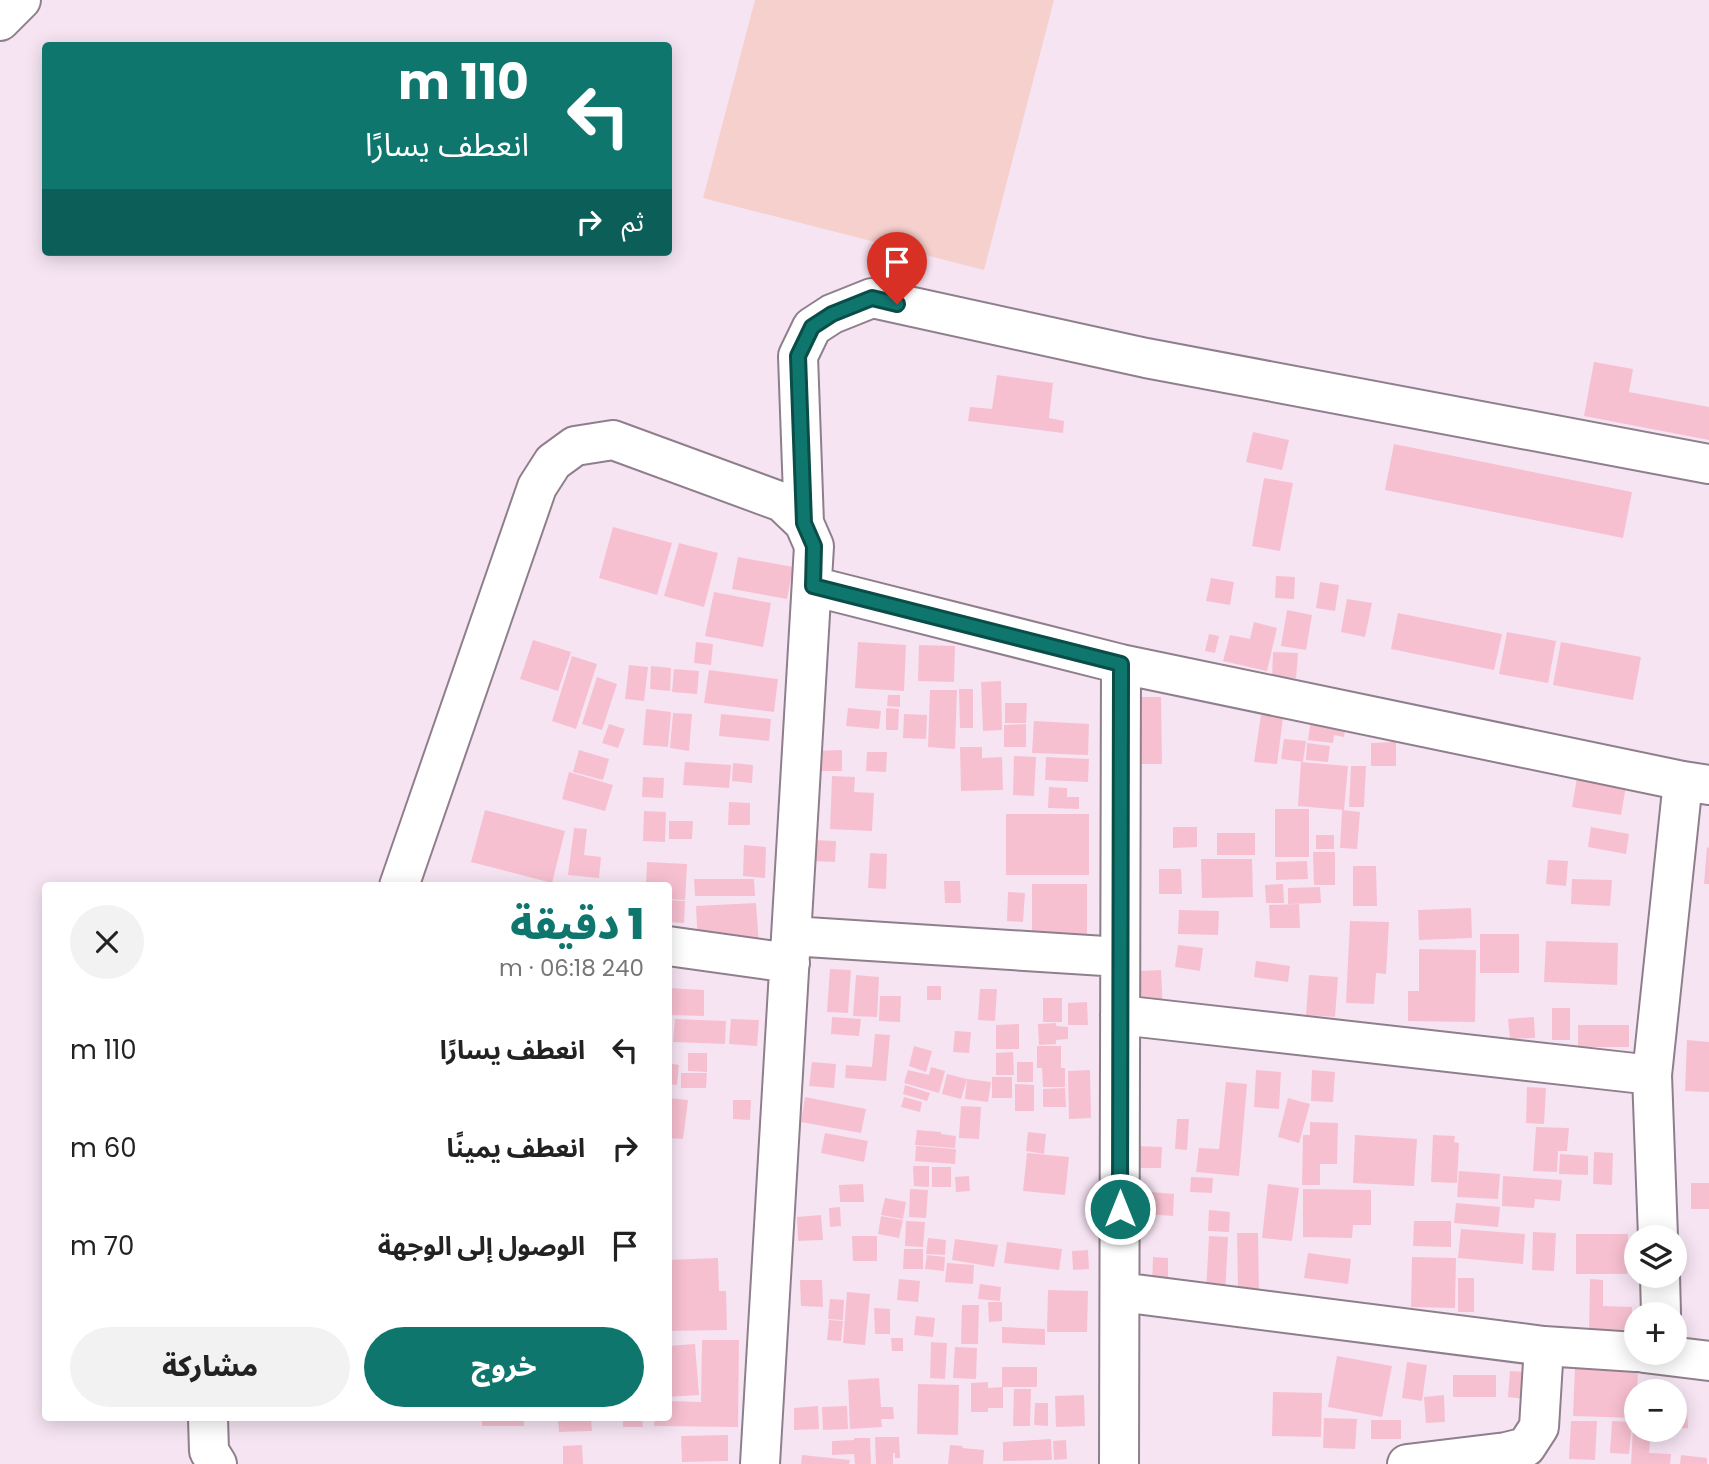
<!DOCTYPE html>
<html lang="ar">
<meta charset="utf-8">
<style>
:root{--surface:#fff;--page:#f2f2f2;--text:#222;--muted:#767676;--accent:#0f766e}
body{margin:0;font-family:Poppins,"Noto Sans Arabic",sans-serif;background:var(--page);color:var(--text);direction:rtl;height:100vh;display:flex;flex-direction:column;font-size:26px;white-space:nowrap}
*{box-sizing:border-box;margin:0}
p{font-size:23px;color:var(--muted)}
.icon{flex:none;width:38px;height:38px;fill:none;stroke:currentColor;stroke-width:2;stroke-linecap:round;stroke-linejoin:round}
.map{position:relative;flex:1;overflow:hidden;direction:ltr}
.details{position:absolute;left:42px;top:882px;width:630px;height:539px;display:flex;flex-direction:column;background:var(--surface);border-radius:7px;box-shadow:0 4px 18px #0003;direction:rtl}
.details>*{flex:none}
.banner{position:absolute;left:42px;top:42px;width:630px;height:214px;border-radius:7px;box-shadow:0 4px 18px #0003;direction:rtl;background:#0f766e;color:#fff;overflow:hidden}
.fabs{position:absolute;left:1624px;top:1225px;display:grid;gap:14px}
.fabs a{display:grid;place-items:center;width:63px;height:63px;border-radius:50%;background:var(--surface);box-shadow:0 4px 18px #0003;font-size:35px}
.pin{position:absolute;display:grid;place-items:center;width:60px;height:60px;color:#fff;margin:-72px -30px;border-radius:50% 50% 50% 0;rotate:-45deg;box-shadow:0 0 7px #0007}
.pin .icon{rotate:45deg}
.me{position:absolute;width:77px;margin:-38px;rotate:0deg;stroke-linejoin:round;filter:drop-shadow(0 0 5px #0008)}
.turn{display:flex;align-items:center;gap:24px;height:147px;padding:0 28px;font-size:32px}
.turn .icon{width:91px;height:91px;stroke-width:2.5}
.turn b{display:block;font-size:49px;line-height:60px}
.then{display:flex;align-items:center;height:66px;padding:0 28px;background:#0003;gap:14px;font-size:26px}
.round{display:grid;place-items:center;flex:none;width:74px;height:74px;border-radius:37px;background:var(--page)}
.head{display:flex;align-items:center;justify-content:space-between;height:119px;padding:0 28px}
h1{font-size:42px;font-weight:800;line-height:52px;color:var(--accent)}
.primary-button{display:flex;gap:14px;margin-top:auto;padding:14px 28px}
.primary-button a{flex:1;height:80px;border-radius:42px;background:var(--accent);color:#fff;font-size:28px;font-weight:800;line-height:80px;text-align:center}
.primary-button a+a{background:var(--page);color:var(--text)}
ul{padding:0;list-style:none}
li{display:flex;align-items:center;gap:21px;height:98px;padding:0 28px}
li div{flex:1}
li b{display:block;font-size:26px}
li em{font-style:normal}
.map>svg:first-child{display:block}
.green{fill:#f6d0cc}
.building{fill:#f7c0d1}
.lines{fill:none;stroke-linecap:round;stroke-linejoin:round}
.minor-casing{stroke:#8f7f8c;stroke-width:42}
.minor{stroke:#fff;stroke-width:38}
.route-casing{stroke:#0a4d48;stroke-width:18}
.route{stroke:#0f766e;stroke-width:12}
</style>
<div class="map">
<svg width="1709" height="1464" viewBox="0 0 1709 1464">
<rect width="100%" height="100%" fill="#f6e4f3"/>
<path class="green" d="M755,0h299l-70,270 -281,-72z"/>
<path class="building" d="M1594,362l39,7 -4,23 80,15v33l-125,-24z
M997,375l56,8 -4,35 15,3 -1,12 -95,-12 2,-14 22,2z
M1253,432l36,8 -7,30 -36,-8z
M1394,444l238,48 -9,46 -238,-48z
M1264,478l29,5 -13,68 -28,-5z
M613,527l59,16 -15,52 -58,-17z
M679,543l39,10 -14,54 -40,-11z
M738,557l55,10 -6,32 -55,-10z
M1276,576l19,1 -1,22 -19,-1z
M1211,578l23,4 -4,23 -24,-4z
M1320,582l19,3 -4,26 -19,-3z
M714,592l57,11 -8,44 -58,-11z
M1347,599l25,4 -7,34 -24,-5z
M1287,610l25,5 -6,35 -25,-4z
M1398,613l104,21 -8,36 -103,-21z
M1254,622l23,6 -10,43 -44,-10 7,-26 20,4z
M1507,632l49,9 -8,42 -49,-9z
M1209,634l10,2 -4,17 -10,-2z
M533,640l38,12 -13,39 -38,-12z
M696,642l17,2 -2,21 -17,-2z
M858,642l48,3 -2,46 -49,-3z
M1561,642l80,15 -8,43 -80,-15z
M919,645l36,1 -1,36 -36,-1z
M1273,652l25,1 -2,25 -24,-1z
M572,656l25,8 -21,65 -24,-8z
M629,665l19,2 -4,34 -19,-2z
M651,666l20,2 -1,23 -20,-2z
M674,669l25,2 -2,23 -25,-2z
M709,670l69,9 -4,33 -70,-9z
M597,677l20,7 -15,46 -20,-6z
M1001,681l1,49 -19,1 -2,-49z
M959,689h14v39h-13z
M930,690h27l-2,59 -27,-2z
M888,695h12v12l-13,-1z
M1140,697h21l1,67h-21z
M1005,703h22l-1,20h-21z
M848,708l33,3 -2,18 -33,-3z
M886,708l13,1 -1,21h-12z
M646,709l25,3 -3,35 -25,-2z
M1312,711l35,5 -3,21 -10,-2 -1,8 -25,-3z
M673,713l19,1 -3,37 -19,-3z
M721,714l50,5 -2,22 -50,-5z
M904,714l23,1 -1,24 -23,-1z
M1261,715l22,3 -6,46 -23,-2z
M1034,721l55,3 -1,31 -56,-2z
M609,724l16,5 -7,19 -16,-5z
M1026,724v23h-22v-22z
M1284,739l22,2 -3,21 -22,-3z
M1396,742v24h-25v-23z
M1307,743l23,3 -2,16 -22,-2z
M960,747h22v11l20,-1 1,33 -42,1z
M579,750l30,9 -6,21 -30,-8z
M842,750v21h-28v-20z
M867,752h20l-1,20 -20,-1z
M1014,756l22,1 -2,39 -21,-1z
M1046,757l43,2 -1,23 -43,-2z
M685,762l46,3 -2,23 -46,-3z
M1301,762l47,4 -4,44 -46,-4z
M733,763l20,2 -1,18 -20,-2z
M1351,766h15l-2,41h-15z
M569,772l44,13 -8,26 -43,-12z
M832,776l23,1 -1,15 20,1 -2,38 -42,-2z
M643,777l21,1 -1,20 -21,-1z
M1577,778l49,8 -5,29 -49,-8z
M1049,787l18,1v9h12v12l-31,-1z
M729,802l21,1v22h-22z
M1275,809h34v48h-34z
M485,810l80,21 -13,52 -81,-21z
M1342,810l18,2 -3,37 -17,-1z
M644,811l22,1 -1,30 -22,-1z
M1006,814h83v61h-83z
M669,821h24l-1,18h-23z
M1173,827h24v20l-24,1z
M1591,827l38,7 -3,20 -38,-7z
M574,828l13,1 -3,26 17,2 -2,21 -31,-3z
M1217,833h38v22h-38z
M1316,835h18v14h-18z
M813,840l23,1 -1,21 -23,-1z
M744,845l22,2 -1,31 -22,-2z
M1707,847l2,1v36h-5z
M1313,852h22v33h-21z
M870,853l17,1 -1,35 -18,-1z
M1201,859h51l1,38 -51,1z
M1548,860l20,1 -2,25 -20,-2z
M1307,861l1,18 -32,1v-18z
M647,862l40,2 -2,36 -17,-1v-13h-22z
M1353,866h23l1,40h-24z
M1159,869h22l1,25h-23z
M694,879h60l1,17h-60z
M1572,879l40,1 -2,26 -39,-2z
M944,881h16l1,22h-16z
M1032,884h55v60l-55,-1z
M1283,884l1,19h-18l-1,-18z
M1320,887l1,16 -33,1v-16z
M1008,892l17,1 -2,29 -16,-1z
M668,900l17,1 -1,22 -16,-1z
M756,903l3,42 -61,3 -2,-42z
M1299,904l1,24h-30l-1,-23z
M1471,908l1,30 -53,2 -1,-30z
M1179,910l40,1 -1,24 -40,-1z
M1350,921l39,1 -3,52 -10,-1 -2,31 -28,-1z
M1480,934h39v39h-39z
M1546,941l72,2 -1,42 -73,-3z
M1178,945l25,3 -3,23 -25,-4z
M1419,949l57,1 -1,72 -67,-1v-30h11z
M1256,961l34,5 -2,16 -34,-5z
M830,969l21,1 -3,43 -21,-1z
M1161,970l2,42 -21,1 -2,-42z
M856,975l23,2 -2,40 -24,-1z
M1309,975l29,2 -3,40 -29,-2z
M927,986h14v14h-14z
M668,988l36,2v26l-36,-1z
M980,989h17l-2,32 -17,-1z
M880,996h21l-1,26 -21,-1z
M1043,998h19v24h-19z
M1087,1002l1,23h-20v-22z
M1552,1008h18v32h-18z
M832,1017l29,2 -2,17 -28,-2z
M1534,1017l1,21 -25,1 -2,-20z
M675,1019l51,2 -1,23 -52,-2z
M731,1019l28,1 -2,26 -28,-2z
M1056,1023v3l12,1v12l-12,1v4l-17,1 -1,-21z
M1019,1024v25h-23v-24z
M1578,1025h51v22h-51z
M955,1031l16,1 -2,21 -16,-1z
M875,1034l15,1 -4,46 -41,-3 1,-13 26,2z
M1687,1040l22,2v50l-24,-1z
M914,1046l18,5 -6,21 -17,-6z
M1037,1046h24v22h4v19h-22l-1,-19h-5z
M1013,1052l1,23h-18v-22z
M688,1053h19v19l-19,-1z
M812,1062l24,2 -2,24 -25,-2z
M1017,1062h16v20h-16z
M668,1063l11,2 -2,20 -9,-1z
M931,1067l14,4 -6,22 -35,-10 4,-13 21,5z
M1090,1070l1,48 -22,1 -1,-48z
M1256,1070l25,2 -2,37 -25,-2z
M1312,1070l23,2 -2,30 -22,-1z
M681,1073h26l-1,15h-25z
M947,1074l20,5 -6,20 -19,-5z
M992,1077h20v21h-20z
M967,1079l24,3 -3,20 -23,-3z
M1226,1082l21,2 -8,92 -43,-4 3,-24 20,1z
M1015,1084l19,1v26h-19z
M905,1085l25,8 -3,8 -24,-7z
M1527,1087l19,1 -2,36 -18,-1z
M1065,1088l1,19h-23v-18z
M805,1097l61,12 -5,24 -60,-11z
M904,1097l18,5 -2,10 -19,-5z
M668,1098l20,2 -5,39 -15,-1z
M1288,1098l22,6 -11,39 -21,-6z
M733,1100h18l-1,20 -17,-1z
M961,1106l20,1 -2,32 -20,-1z
M1177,1119h12l-2,31 -12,-1z
M1310,1122l28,1 -1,41h-17v21h-18l1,-50h7z
M1536,1127l33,1 -2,23h-9l-1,21 -24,-1z
M917,1130l24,2v2l15,2 -1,12 -40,-3z
M1028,1132l18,2 -2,20 -18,-3z
M825,1133l43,8 -4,21 -43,-9z
M1355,1135l62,4 -3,47 -61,-3z
M1433,1135l22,1 -1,6 5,1 -2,40 -26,-1z
M916,1146l40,3 -1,15 -40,-3z
M1136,1146l26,1 -1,21h-26z
M1594,1152l19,1 -1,32 -19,-1z
M1027,1153l42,4 -4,38 -42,-4z
M1560,1154l28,2v19l-29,-1z
M913,1166h16v21l-15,-1z
M932,1167h19v20h-19z
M1459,1171l41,3 -2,25 -41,-2z
M969,1176l1,15 -14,1 -1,-15z
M1503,1176l59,4 -2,21 -25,-2 -1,9 -32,-2z
M1191,1177l22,1 -1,15 -22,-1z
M1691,1183h18v26h-18z
M863,1184l1,18h-24l-1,-17z
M1268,1184l31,4 -7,53 -30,-3z
M910,1189l18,1 -2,28 -17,-1z
M1303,1189l68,1v35h-18l-1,13 -49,-1z
M1150,1192l24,2 -1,22 -24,-2z
M885,1198l21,4 -3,17 -22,-4z
M1456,1203l44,4 -2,20 -44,-4z
M840,1207l1,19 -11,1 -1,-19z
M1209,1210l21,2 -1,20 -21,-1z
M821,1215l2,25 -25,1 -1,-24z
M881,1216l22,4 -4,18 -21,-4z
M906,1221l19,1 -2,25 -18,-1z
M1414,1221h37v26l-38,-1z
M1461,1229l64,5 -2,30 -65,-6z
M1533,1232l23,1 -2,38 -22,-1z
M1237,1233h21l1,58h-21z
M1576,1234h52l-1,40h-51z
M852,1236h25v25h-24z
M1209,1236l19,1 -3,58 -19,-2z
M928,1238l18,2 -1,15 -19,-1z
M955,1239l43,6 -4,22 -42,-7z
M1007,1242l55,7 -3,21 -55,-7z
M904,1249h19v20h-20z
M1088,1250l1,19 -16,1 -1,-19z
M1308,1253l43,6 -3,25 -44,-6z
M927,1255l18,2 -1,14 -19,-2z
M1153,1257l15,1v29h-16z
M1412,1257l44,1 -1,50 -44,-1z
M718,1258l1,33h7l1,39 -59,1v-71z
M947,1263l27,2 -1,19 -28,-2z
M1458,1278h16v34h-16z
M899,1279l21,2 -2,21 -21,-2z
M1590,1279l13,1v26l29,1v23l-43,-1z
M800,1280h22l1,27 -22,-1z
M980,1284l21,3 -1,14 -22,-2z
M1048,1290l40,1 -1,41h-40z
M847,1292l23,2 -5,51 -22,-2z
M830,1299l14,1 -1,20 -15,-1z
M988,1302h14v19l-13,1z
M962,1305h17l-1,39h-17z
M874,1308l16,1v25h-15z
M916,1316l19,2 -2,19 -19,-2z
M829,1320l14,1 -2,20 -14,-1z
M1002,1327l43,2v16l-43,-2z
M891,1338h12v13h-11z
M702,1340h37l-1,87 -84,-1 1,-8h13v-17l33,1z
M931,1342l16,1 -2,36 -15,-1z
M695,1344l4,51 -31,2v-51z
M955,1347l22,1 -1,31 -23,-1z
M1337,1356l55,10 -10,51 -54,-10z
M1407,1362l20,3 -5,36 -20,-3z
M1575,1366l63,2 -2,50 -63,-2z
M1002,1367h35v20h-35z
M1510,1371l17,1 -2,27 -17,-2z
M1453,1375h43v22h-43z
M879,1378l2,29h12l1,12h-13l1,8 -32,2 -2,-49z
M988,1382v6l15,-1v21h-15v4h-17v-29z
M918,1384l41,1 -1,50 -41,-1z
M1014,1389h17l-1,37h-17z
M1273,1392l49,1 -1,44 -49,-1z
M1084,1395l1,31 -29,1 -1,-31z
M1444,1395l1,27 -19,1 -2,-26z
M1035,1403h13v23l-14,-1z
M818,1406l1,23 -25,1v-22z
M847,1406l1,23 -25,1 -1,-23z
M1687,1409l1,19 -13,1v-19z
M482,1418h42v8h-42z
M558,1418h33l1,13 -33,1z
M623,1418h19l1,9h-20z
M1324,1418l33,1 -2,30 -32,-1z
M1371,1420h30v19h-30z
M1571,1421h26l-2,39 -26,-1z
M1612,1421l20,1 -3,32 -19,-1z
M1633,1427h3v3h15l-2,23 22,1 -1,10h-39z
M728,1435v26l-46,1 -1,-26z
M875,1437h24l1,21h-5v-5h-2v11h-17z
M854,1438h16l1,26h-16l-1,-10 -22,1v-14l22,-1z
M1051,1439l1,21 -49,1v-19z
M1066,1440l1,19 -13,1 -1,-19z
M582,1445l1,19h-20v-18z
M950,1445l13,1 -1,2 22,2 -1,14h-35z
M802,1455l48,5 -1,4h-48z
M1681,1455l26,3v6h-27z"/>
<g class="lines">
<g class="minor-casing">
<path id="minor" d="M0,21l21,-21
M804,523l-6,-167 14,-29 20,-13 40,-16 274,60 563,106
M812,586l309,78 562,117 26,4
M399,886l138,-399 16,-25 22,-16 38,-6 169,62 22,21 10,23 -54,918
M791,936l329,21
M668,946l122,17
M1120,1015l532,60
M1658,1237l-6,-162 31,-294
M1660,1276l1,38
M1120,1292l424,54 92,6
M1644,1353l65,8
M208,1418l1,33 8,13
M1119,1464l2,-800
M1407,1464l99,-12 20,-5 13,-20 5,-81"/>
</g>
<use href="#minor" class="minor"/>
</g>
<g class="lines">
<g class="route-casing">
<path id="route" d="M897,304l-25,-6 -40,16 -20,13 -14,29 6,167 10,23 -1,40 308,78 -1,545"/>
</g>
<use href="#route" class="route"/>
</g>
</svg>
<div class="fabs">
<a><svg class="icon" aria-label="layers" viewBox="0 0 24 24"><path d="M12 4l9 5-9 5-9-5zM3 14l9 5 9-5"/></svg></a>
<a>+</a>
<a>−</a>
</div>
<div class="pin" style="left:897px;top:304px;background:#d93025"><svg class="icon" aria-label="arrive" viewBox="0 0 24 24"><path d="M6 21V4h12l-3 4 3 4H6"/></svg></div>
<svg class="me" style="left:1120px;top:1209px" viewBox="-20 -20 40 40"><circle r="17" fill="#0f766e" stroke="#fff" stroke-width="3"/><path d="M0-11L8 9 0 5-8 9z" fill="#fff"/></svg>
<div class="banner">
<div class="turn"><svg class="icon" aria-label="left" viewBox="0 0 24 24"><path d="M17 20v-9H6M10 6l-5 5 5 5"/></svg><div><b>110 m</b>انعطف يسارًا</div></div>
<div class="then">ثم<svg class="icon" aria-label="right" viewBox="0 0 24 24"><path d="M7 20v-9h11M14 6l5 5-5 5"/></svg></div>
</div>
<section class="details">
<div class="head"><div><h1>1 دقيقة</h1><p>240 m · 06:18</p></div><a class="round"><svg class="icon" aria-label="close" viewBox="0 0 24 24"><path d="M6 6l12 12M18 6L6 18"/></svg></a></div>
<ul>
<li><svg class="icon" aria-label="left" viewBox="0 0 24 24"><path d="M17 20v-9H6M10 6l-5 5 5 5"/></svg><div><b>انعطف يسارًا</b></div><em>110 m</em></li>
<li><svg class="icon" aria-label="right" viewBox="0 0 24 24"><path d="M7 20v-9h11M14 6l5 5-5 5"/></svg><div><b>انعطف يمينًا</b></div><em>60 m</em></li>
<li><svg class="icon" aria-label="arrive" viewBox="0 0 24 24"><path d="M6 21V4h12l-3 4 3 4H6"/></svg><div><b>الوصول إلى الوجهة</b></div><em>70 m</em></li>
</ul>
<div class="primary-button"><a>خروج</a><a>مشاركة</a></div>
</section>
</div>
